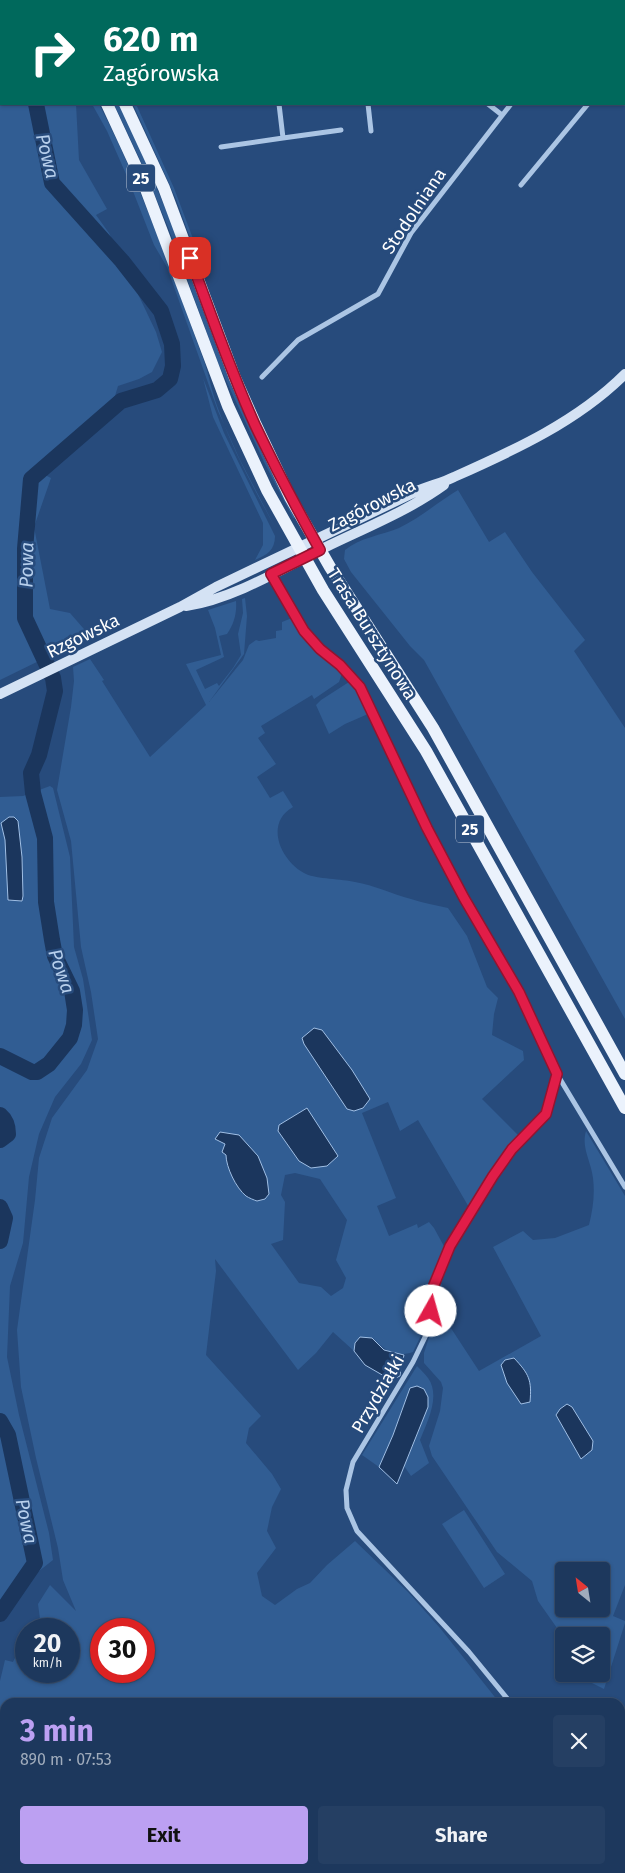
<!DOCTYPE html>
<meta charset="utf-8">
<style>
:root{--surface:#1d385d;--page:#253f63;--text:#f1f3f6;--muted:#a0acbc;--line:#3b5272;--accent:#bca0f2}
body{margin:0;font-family:"Fira Sans",sans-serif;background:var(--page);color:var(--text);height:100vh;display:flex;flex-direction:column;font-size:19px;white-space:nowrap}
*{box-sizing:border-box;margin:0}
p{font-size:16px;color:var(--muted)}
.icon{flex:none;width:28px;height:28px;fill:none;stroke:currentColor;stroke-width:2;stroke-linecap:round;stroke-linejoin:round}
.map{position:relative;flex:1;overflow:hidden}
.sheet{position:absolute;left:0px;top:1698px;width:625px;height:176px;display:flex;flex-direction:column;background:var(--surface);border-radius:15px 15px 0 0;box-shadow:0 1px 4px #0004,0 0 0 1px var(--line)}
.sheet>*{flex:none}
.banner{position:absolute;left:0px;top:0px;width:625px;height:105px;box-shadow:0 1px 4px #0004,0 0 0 1px var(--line);background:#00695c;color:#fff;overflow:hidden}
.needle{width:32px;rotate:330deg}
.buttons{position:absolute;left:555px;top:1562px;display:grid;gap:10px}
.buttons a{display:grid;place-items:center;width:55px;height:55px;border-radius:5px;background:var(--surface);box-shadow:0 1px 4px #0004,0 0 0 1px var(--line);font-size:25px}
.speed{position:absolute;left:15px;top:1618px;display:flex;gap:10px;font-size:25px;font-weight:700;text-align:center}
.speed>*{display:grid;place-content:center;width:65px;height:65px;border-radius:50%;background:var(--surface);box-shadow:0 1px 4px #0004,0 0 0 1px var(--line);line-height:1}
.speed small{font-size:12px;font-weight:400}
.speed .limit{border:8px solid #d22;background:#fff;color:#111}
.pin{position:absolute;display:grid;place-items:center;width:42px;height:42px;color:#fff;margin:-21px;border-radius:10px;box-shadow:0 2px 8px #0006}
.me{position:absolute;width:55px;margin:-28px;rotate:7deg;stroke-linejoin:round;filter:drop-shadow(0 0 4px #0008)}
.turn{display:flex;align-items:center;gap:18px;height:105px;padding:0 20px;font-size:22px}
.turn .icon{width:65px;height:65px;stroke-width:2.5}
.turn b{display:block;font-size:35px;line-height:42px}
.round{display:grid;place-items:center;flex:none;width:52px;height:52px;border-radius:5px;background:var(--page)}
.head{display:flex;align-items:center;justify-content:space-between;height:85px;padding:0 20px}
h1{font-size:30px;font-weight:700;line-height:38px;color:var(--accent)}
.action{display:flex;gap:10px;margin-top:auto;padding:10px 20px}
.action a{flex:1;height:58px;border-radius:5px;background:var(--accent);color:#111;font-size:20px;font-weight:700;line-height:58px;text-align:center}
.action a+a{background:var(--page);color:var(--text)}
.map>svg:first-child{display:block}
.green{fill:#315d93;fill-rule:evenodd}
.water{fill:#1b365d;stroke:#a0bfe5}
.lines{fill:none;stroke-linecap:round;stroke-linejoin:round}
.river{stroke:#1b365d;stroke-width:16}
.street{stroke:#abc5e4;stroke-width:5}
.secondary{stroke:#d4e2f4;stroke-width:10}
.primary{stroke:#ebf2fc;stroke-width:12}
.route-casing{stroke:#92132f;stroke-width:12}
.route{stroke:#e11d48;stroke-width:9}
.labels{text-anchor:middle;stroke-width:5;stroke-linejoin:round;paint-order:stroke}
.shield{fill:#274b7c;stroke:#bec9d8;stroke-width:1}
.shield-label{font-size:16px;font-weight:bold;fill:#fff}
.street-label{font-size:18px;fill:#fff;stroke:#274b7c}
.water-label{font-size:19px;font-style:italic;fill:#b7cfec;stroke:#274b7c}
</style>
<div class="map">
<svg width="625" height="1873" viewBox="0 0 625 1873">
<rect width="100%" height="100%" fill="#274b7c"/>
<path class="green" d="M0,0l22,1h-21v103h75l3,56 28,49 -11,6 13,18 47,99 6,20 -10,20 -13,7 -21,7 -3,10 -31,31 -51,42 18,9 -17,49 16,82 20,4 20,23 -90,44z
M92,104h7c43,83 74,172 106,260 5,16 8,32 14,47 15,42 37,81 58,120l-37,-71 -22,-49 -51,-144 -13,-22 -25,-64 -22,-50z
M114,104h5l26,56 150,358h-2l-29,-56 -46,-99 -50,-136 -26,-63z
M133,104h3l38,84 21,56 3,16 -22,-61z
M203,378l21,55 51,103c0,14 -8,19 -20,24l8,-15v-22l-50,-106z
M458,490l31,52 16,-10 27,40 53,68 -11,11 51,77v291l-201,-359 -14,-14 -59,-74 -7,-13 1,-9c14,-12 37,-15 54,-22 21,-10 39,-26 59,-38z
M245,598l2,18 -3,38 -35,48 34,-42 6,-15 7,-5 3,1 17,-3v-7l6,-1v-8l10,-4 11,19 39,36 -3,9 -25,17 -2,-4 -51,31 4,7 -7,5 18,26 -19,13 13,21 13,-7 10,16c-30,17 -11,56 13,67 11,5 36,5 49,8 19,3 37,12 56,17 12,4 25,6 37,9l19,28 20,51 11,11 -4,16 -2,21 31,16 1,9 -42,39 36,36 -15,17 -33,57 -52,-89 -18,11 -12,-29 -26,11 34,85 -19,8 12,30 28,-12 1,4 11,-6 5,6 11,20 -14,33 -6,46 -12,25c-18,6 -29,-2 -40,-14l-18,5 -1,8 -21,-19 -17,21 -18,17 -83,-111 1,12 -10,84 55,61 -12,12 -3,15 26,31 9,15 -9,18 -5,24 9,17 -19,25 5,23 13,9 22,-16 13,-6 17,-18 28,-24 53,51 32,36 58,73 -493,1v167h470l-3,4h-472v-192l5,-21 8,2 13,-28v37h43v-42h-38l9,-10 -2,-15 12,-19 26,26 -13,-31 -5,-32 -22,-90 -15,-71 -4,-57 18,-130 4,-42 13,-40 35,-48 11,-31 -7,-47 -10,-45 -10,-106 -14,-51 14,-83 3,-26 -1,-14 17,-8 14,21 -2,1 48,76 56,-52 -20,-41 35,-9 -6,-27 -7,-18 28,-9c1,12 -2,23 -9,33l-8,2 5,21 -28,13 9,19 12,-6 2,3 14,-18 8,-13 -3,-21 5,-21 -1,-14zM295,1173l25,6 27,41 -11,40 10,18 -3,10 -12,8 -10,-9 -22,-4 -28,-39 12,-4 2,-38 -4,-7 4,-20zM101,1629h43v42h-43z
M349,682l5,5 14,27 -23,10 -16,10 -13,-29 5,-5z
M50,786l3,2 17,69 4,90 9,32 9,61 -11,24 -26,33 -16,37 -10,43 -6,66 -13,43 -3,71 12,58 30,118 4,27 -53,42v-805l23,-1zM1,824l21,33 1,39z
M586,1131l39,65v389l-12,31 12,5v2l-21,66 -16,-8 -4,-7h17v-38h-37v2l-26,-37 -6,-20 -35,-29 -65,-96 -3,-10 11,-35 3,-23 -2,-6 -17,-19v-10l8,-25 6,-42 2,-4 10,15 -7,5 2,17 34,52 62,-35 -48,-89 30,-16 10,9 22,-2 34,-13c4,-16 6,-31 4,-47 -2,-17 -12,-30 -7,-47zM564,1571h37v38h-37z
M417,1366c4,4 8,8 11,12 13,18 -1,44 -8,62l9,23 -18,13 -7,-10 24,-59 -18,-19 -17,47 -14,32 -17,-12z
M464,1510l41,64 -21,14 -42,-64z"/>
<path class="water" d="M9,817h5l4,4 4,36 1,39 -1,5 -14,-1 -3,-60 -4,-17z
M314,1028l8,2 30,40 18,29 -7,9 -9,3 -7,-2 -43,-65 -2,-6z
M307,1108l31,48 -11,10 -16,2 -12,-7 -21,-30 1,-6z
M220,1132l19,3 19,21 9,22 2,16 -4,5 -8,2c-3,-1 -8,-3 -11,-5 -10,-8 -20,-29 -20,-41l-4,-3 3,-8 -10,-5z
M360,1337l12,1 12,12 20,5 -3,12 -1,9 -9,4 -26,-15 -11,-14 1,-8z
M514,1358c15,16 18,22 16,44l-9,2 -14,-21 -6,-18 4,-5z
M417,1386l7,3 4,8v10l-31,77 -18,-17 14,-32 17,-47z
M567,1404l5,3 21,34 -1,9 -11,9 -25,-44 4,-6z"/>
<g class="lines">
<path class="river" d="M0,17l1,2
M0,1056l32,16h5l12,-8 21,-26 4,-13 1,-15 -3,-19 -17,-35 -3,-16 -6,-38 -1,-64 -12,-45 -2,-20 8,-18 16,-64 -2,-13 -28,-60v-69l6,-70 90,-78 36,-11 13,-11 3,-13 -1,-22 -11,-33 -39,-50 -70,-78 -16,-79
M0,1115c6,5 8,11 8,19l-8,6
M0,1207l5,11 -5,23
M0,1421l8,14 27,128 -35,51"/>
<path class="street" d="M277,1v-1
M443,1v-1
M590,1v-1
M624,60l1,-2
M368,104l3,27
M488,104l14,11
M283,138l58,-8
M221,147l62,-9 -4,-34
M521,185l67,-81
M262,377l36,-37 80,-46 33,-61 100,-129
M271,574l33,57 17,18 19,16 19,22 68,141 37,70 55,94 38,82 68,113
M510,1702l-41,-50 -112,-121 -10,-23 -1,-18 7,-28 60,-100 14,-29 7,-48 16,-39 43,-70 19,-27 34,-35 11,-40
M620,1785l5,-14
M610,1869l2,4"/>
<path class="secondary" d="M186,606c47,-7 98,-38 140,-59 39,-19 82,-36 118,-62
M0,694l180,-87 36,-20 199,-95c13,-6 27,-9 39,-15 61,-27 124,-56 171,-103"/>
<path class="primary" d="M49,0l1,1
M68,0l1,1
M107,104l37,80 84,222 39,84 56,100 103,161 199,357
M125,104l39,84 71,190 20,45 35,74 40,70 103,161 192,346"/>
</g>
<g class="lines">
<g class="route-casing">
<path id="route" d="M190,258c21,56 40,112 65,167 20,42 42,84 65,125l-49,24 33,57 16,18 20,16 20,22 67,141 37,70 55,94 38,82 -11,40 -34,35 -19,27 -43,70 -16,39 -3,26"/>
</g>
<use href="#route" class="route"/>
</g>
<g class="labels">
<g class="shield">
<rect x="127" y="164.5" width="28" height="27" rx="4"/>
<rect x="456" y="815.5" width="28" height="27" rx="4"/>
</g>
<g class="shield-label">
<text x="141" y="184">25</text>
<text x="470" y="835">25</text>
</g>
<g class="street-label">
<text transform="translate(414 211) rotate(-56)" y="6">Stodolniana</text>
<text transform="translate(372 505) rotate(-27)" y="6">Zagórowska</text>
<text transform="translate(372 634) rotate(58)" y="6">Trasa Bursztynowa</text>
<text transform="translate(83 636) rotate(-26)" y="6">Rzgowska</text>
<text transform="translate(378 1394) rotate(-60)" y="6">Przydziałki</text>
</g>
<g class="water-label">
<text transform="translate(48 156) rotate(76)" y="7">Powa</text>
<text transform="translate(26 565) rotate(-89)" y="7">Powa</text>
<text transform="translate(62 971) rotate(71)" y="7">Powa</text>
<text transform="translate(27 1521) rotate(78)" y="7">Powa</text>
</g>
</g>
</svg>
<div class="buttons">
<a><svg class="needle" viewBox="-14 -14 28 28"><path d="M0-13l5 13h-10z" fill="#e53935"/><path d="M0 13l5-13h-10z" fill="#a0acbc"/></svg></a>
<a><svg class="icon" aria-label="layers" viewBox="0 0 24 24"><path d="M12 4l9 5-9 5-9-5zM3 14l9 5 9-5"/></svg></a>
</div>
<div class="speed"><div>20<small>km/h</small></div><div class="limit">30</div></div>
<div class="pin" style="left:190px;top:258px;background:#d93025"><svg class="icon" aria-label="arrive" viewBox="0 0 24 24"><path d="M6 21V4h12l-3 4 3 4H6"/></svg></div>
<svg class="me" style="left:431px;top:1311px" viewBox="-20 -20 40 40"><circle r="19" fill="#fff"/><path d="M0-13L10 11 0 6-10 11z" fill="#e11d48"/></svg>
<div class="banner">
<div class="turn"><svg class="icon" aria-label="right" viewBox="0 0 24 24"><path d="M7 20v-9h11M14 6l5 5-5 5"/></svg><div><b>620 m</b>Zagórowska</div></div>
</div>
<section class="sheet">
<div class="head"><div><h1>3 min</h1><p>890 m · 07:53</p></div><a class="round"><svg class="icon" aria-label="close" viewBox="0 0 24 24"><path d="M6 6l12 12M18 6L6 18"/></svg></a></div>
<div class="action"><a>Exit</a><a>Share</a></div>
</section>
</div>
